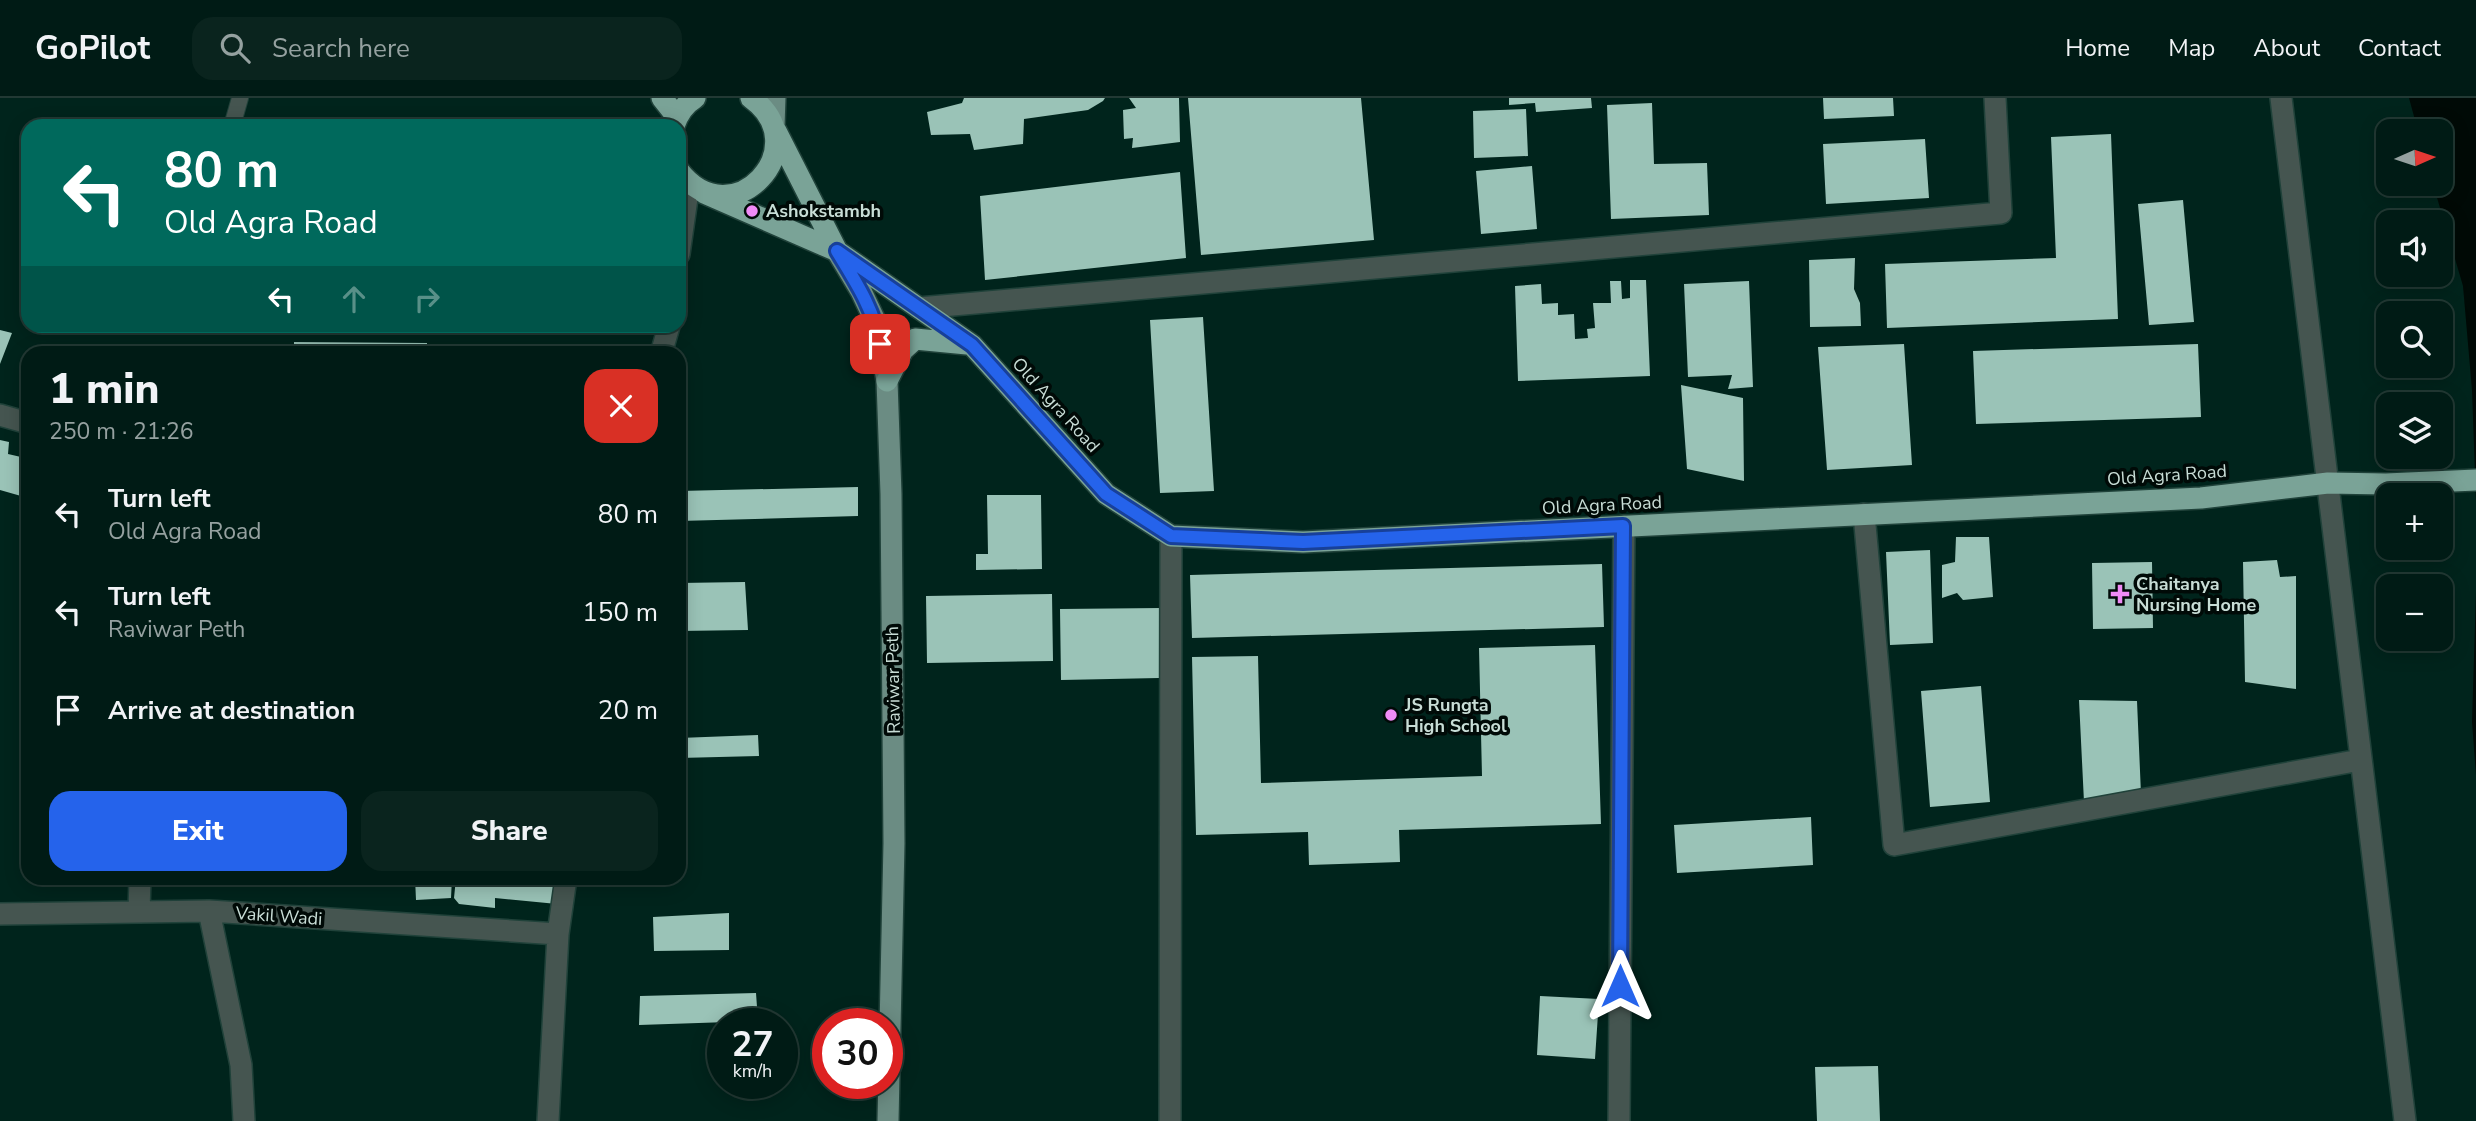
<!DOCTYPE html>
<meta charset="utf-8">
<style>
:root{--surface:#001b15;--page:#0a241e;--text:#f1f3f6;--muted:#95a1a0;--line:#223934;--accent:#2563eb}
body{margin:0;font-family:"Nunito Sans",sans-serif;background:var(--page);color:var(--text);height:100vh;display:flex;flex-direction:column;font-size:26px;white-space:nowrap}
*{box-sizing:border-box;margin:0}
p{font-size:23px;color:var(--muted)}
.icon{flex:none;width:38px;height:38px;fill:none;stroke:currentColor;stroke-width:2;stroke-linecap:round;stroke-linejoin:round}
.map{position:relative;flex:1;overflow:hidden}
.details{position:absolute;left:21px;top:248px;width:665px;height:539px;display:flex;flex-direction:column;background:var(--surface);border-radius:21px;box-shadow:0 4px 18px #0003,0 0 0 2px var(--line)}
.details>*{flex:none}
.banner{position:absolute;left:21px;top:21px;width:665px;height:214px;border-radius:21px;box-shadow:0 4px 18px #0003,0 0 0 2px var(--line);background:#00695c;color:#fff;overflow:hidden}
.needle{width:46px;rotate:87deg}
.buttons{position:absolute;left:2376px;top:21px;display:grid;gap:14px}
.buttons a{display:grid;place-items:center;width:77px;height:77px;border-radius:14px;background:var(--surface);box-shadow:0 4px 18px #0003,0 0 0 2px var(--line);font-size:35px}
.speed{position:absolute;left:707px;top:910px;display:flex;gap:14px;font-size:35px;font-weight:700;text-align:center}
.speed>*{display:grid;place-content:center;width:91px;height:91px;border-radius:50%;background:var(--surface);box-shadow:0 4px 18px #0003,0 0 0 2px var(--line);line-height:1}
.speed small{font-size:18px;font-weight:400}
.speed .limit{border:10px solid #d22;background:#fff;color:#111}
.pin{position:absolute;display:grid;place-items:center;width:60px;height:60px;color:#fff;margin:-30px;border-radius:14px;box-shadow:0 4px 10px #0006}
.me{position:absolute;width:77px;margin:-38px;rotate:0deg;stroke-linejoin:round;filter:drop-shadow(0 0 5px #0008)}
.turn{display:flex;align-items:center;gap:24px;height:147px;padding:0 28px;font-size:32px}
.turn .icon{width:91px;height:91px;stroke-width:2.5}
.turn b{display:block;font-size:49px;line-height:60px}
.lanes{display:flex;align-items:center;height:66px;padding:0 28px;background:#0003;justify-content:center;gap:35px;direction:ltr}
.lanes .off{opacity:.35}
.round{display:grid;place-items:center;flex:none;width:74px;height:74px;border-radius:21px;background:var(--page)}
.overview{display:flex;align-items:center;justify-content:space-between;height:119px;padding:0 28px}
h1{font-size:42px;font-weight:800;line-height:52px}
.action{display:flex;gap:14px;margin-top:auto;padding:14px 28px}
.action a{flex:1;height:80px;border-radius:21px;background:var(--accent);color:#fff;font-size:28px;font-weight:800;line-height:80px;text-align:center}
.action a+a{background:var(--page);color:var(--text)}
ul{padding:0;list-style:none}
li{display:flex;align-items:center;gap:21px;height:98px;padding:0 28px}
li div{flex:1}
li b{display:block;font-size:26px}
li em{font-style:normal}
header{display:flex;align-items:center;gap:42px;box-sizing:border-box;height:98px;padding:0 35px;background:var(--surface);border-bottom:2px solid var(--line)}
header strong{font-size:33px}
nav{display:flex;gap:38px;margin-inline-start:auto;font-size:24px}
.search{width:490px;height:63px;background:var(--page);display:flex;align-items:center;gap:18px;box-sizing:border-box;padding:0 24px;border-radius:21px;color:var(--muted);font-size:26px}
.map>svg:first-child{display:block}
.water{fill:#000a06}
.building{fill:#9ac3b7}
.lines{fill:none;stroke-linecap:round;stroke-linejoin:round}
.lane-casing{stroke:#20423a;stroke-width:18}
.street-casing{stroke:#20423a;stroke-width:24}
.primary-casing{stroke:#20423a;stroke-width:24}
.highway-casing{stroke:#20423a;stroke-width:24}
.lane{stroke:#455550;stroke-width:16}
.street{stroke:#455550;stroke-width:21}
.primary{stroke:#6b8c83;stroke-width:21}
.highway{stroke:#7aa397;stroke-width:21}
.route-casing{stroke:#184099;stroke-width:18}
.route{stroke:#2563eb;stroke-width:12}
.poi-dot{fill:#f08bf6;stroke:#000a07;stroke-width:2.5}
.labels{text-anchor:middle;stroke-width:7;stroke-linejoin:round;paint-order:stroke}
.poi-label{font-size:18px;font-weight:bold;fill:#c8ddd6;stroke:#000a07;text-anchor:start}
.street-label{font-size:18px;fill:#c8ddd6;stroke:#000a07}
</style>
<header>
<strong>GoPilot</strong>
<div class="search"><svg class="icon" aria-label="search" viewBox="0 0 24 24"><circle cx="10" cy="10" r="6"/><path d="M15 15l6 6"/></svg>Search here</div>
<nav><a>Home</a><a>Map</a><a>About</a><a>Contact</a></nav>
</header>
<div class="map">
<svg width="2476" height="1023" viewBox="0 0 2476 1023">
<rect width="100%" height="100%" fill="#00241c"/>
<path class="water" d="M2409,0h67v404l-4,-112 -9,-104 -30,-102h8v-53h-23z
M2476,494v183l-4,-53z"/>
<path class="building" d="M964,0h141l-2,3 -15,9 -64,9 -1,25 -49,6 -4,-16 -39,1 -4,-23 35,-9z
M1129,0h50l1,44 -48,6 1,-10 -9,1 -1,-29 13,-2z
M1188,0h173l13,142 -173,15z
M1509,0h82l1,10 -56,4 -1,-9 -26,2z
M1823,0h70l1,18 -70,3z
M1652,5l2,61 53,-1 2,52 -98,4 -4,-114z
M1526,11l2,47 -54,2 -1,-47z
M2111,36l7,185 -231,9 -2,-64 171,-6 -5,-121z
M1925,41l4,59 -103,6 -3,-60z
M1532,68l5,63 -56,5 -5,-63z
M1180,74l6,86 -201,22 -5,-84z
M2183,102l11,122 -45,3 -11,-121z
M1855,160l-1,31 6,14 1,23 -51,1 -1,-67z
M1630,182h16l4,96 -132,5 -3,-95 26,-2 1,20 16,-1v12l16,-1 1,25 13,-1 -1,-9 8,-1 -2,-25h18l-1,-22h11l1,18 8,-1z
M1749,183l4,106 -25,2 4,-14 -44,2 -4,-93z
M1203,219l11,174 -54,2 -10,-173z
M0,232l12,3 -12,31z
M294,244l133,1v11h-133z
M1904,246l8,121 -85,5 -9,-123z
M2198,246l3,73 -225,7 -3,-73z
M1681,287l62,13 1,83 -57,-12z
M0,342l9,2 -1,12 13,3 5,-9h2v50l-28,-8z
M858,389v29l-179,5v-30z
M987,397h54l1,74 -66,1v-16h12z
M1956,439h33l4,60 -30,3 -6,-7 -15,5v-33l13,-3z
M1930,452l3,93 -43,2 -4,-93z
M2277,462l3,17 16,-1v113l-51,-7 -2,-120z
M2152,464l1,66 -60,1 -1,-66z
M1602,466l2,63 -412,11 -2,-63z
M745,484l3,48 -69,1v-48z
M1052,496l1,67 -126,2 -1,-67z
M1161,510l-2,70 -98,2 -1,-71z
M1595,547l6,179 -202,6 1,32 -91,3 -1,-33 -112,3 -4,-178 66,-1 3,127 221,-7 -3,-128z
M1981,588l9,116 -60,5 -9,-116z
M2079,602l58,1 4,93 -57,8z
M758,637l1,21 -80,2v-20z
M1811,719l2,48 -136,8 -3,-48z
M415,780h37l-1,20 -35,2z
M456,780h104l-3,26 -62,-6v10l-36,-4 -5,-6z
M729,815v37l-75,1 -1,-34z
M756,895l2,28 -119,4 1,-29z
M1540,898l59,3 -4,60 -58,-4z
M1878,968l2,55h-63l-2,-54z"/>
<g class="lines">
<g class="lane-casing">
<path id="lane" d="M232,28l8,-28"/>
</g>
<g class="street-casing">
<path id="street" d="M2281,0l124,1023
M679,156l10,-70
M919,210l1082,-95 -6,-115
M661,256l8,-28
M0,317l28,8
M1864,416l30,331 466,-85
M209,813l32,154 3,56
M139,814l1,-34
M0,816l209,-3 349,23
M548,1023l10,-187 8,-56
M1170,1023l1,-585
M1619,1023l5,-595"/>
</g>
<g class="primary-casing">
<path id="primary" d="M774,28l1,-28
M837,153l24,40 16,34 10,56 4,113 3,349 -6,278"/>
</g>
<g class="highway-casing">
<path id="highway" d="M662,0l15,19
M674,28c4,-12 11,-22 21,-28
M776,33l61,120
M679,73c54,69 139,-25 72,-73
M704,95l133,58 135,94 134,149 65,42 132,6 898,-44 127,-15 58,1 90,-4
M887,283l16,-31 12,-11 52,5"/>
</g>
<use href="#lane" class="lane"/>
<use href="#street" class="street"/>
<use href="#primary" class="primary"/>
<use href="#highway" class="highway"/>
</g>
<g class="lines">
<g class="route-casing">
<path id="route" d="M880,246c-6,-35 -25,-63 -43,-93l135,94 134,149 65,42 132,6 320,-16 -3,460"/>
</g>
<use href="#route" class="route"/>
</g>
<g class="poi-dot">
<circle cx="752" cy="113" r="7"/>
<path d="M2116.5 485.5h7v7h7v7h-7v7h-7v-7h-7v-7h7z"/>
<circle cx="1391" cy="617" r="7"/>
</g>
<g class="labels">
<g class="poi-label">
<text x="766" y="119">Ashokstambh</text>
<text x="2136" y="492">Chaitanya<tspan x="2136" dy="21">Nursing Home</tspan></text>
<text x="1405" y="613">JS Rungta<tspan x="1405" dy="21">High School</tspan></text>
</g>
<g class="street-label">
<text transform="translate(1056 307) rotate(48)" y="6">Old Agra Road</text>
<text transform="translate(2167 377) rotate(-4)" y="6">Old Agra Road</text>
<text transform="translate(1602 407) rotate(-3)" y="6">Old Agra Road</text>
<text transform="translate(893 582) rotate(-91)" y="6">Raviwar Peth</text>
<text transform="translate(279 818) rotate(4)" y="6">Vakil Wadi</text>
</g>
</g>
</svg>
<div class="buttons">
<a><svg class="needle" viewBox="-14 -14 28 28"><path d="M0-13l5 13h-10z" fill="#e53935"/><path d="M0 13l5-13h-10z" fill="#95a1a0"/></svg></a>
<a><svg class="icon" aria-label="sound" viewBox="0 0 24 24"><path d="M4 9h4l5-4v14l-5-4H4zM17 9q2 3 0 6"/></svg></a>
<a><svg class="icon" aria-label="search" viewBox="0 0 24 24"><circle cx="10" cy="10" r="6"/><path d="M15 15l6 6"/></svg></a>
<a><svg class="icon" aria-label="layers" viewBox="0 0 24 24"><path d="M12 4l9 5-9 5-9-5zM3 14l9 5 9-5"/></svg></a>
<a>+</a>
<a>−</a>
</div>
<div class="speed"><div>27<small>km/h</small></div><div class="limit">30</div></div>
<div class="pin" style="left:880px;top:246px;background:#d93025"><svg class="icon" aria-label="arrive" viewBox="0 0 24 24"><path d="M6 21V4h12l-3 4 3 4H6"/></svg></div>
<svg class="me" style="left:1620px;top:888px" viewBox="-20 -20 40 40"><path d="M0-17L14 15 0 8-14 15z" fill="#2563eb" stroke="#fff" stroke-width="4"/></svg>
<div class="banner">
<div class="turn"><svg class="icon" aria-label="left" viewBox="0 0 24 24"><path d="M17 20v-9H6M10 6l-5 5 5 5"/></svg><div><b>80 m</b>Old Agra Road</div></div>
<div class="lanes"><svg class="icon" aria-label="left" viewBox="0 0 24 24"><path d="M17 20v-9H6M10 6l-5 5 5 5"/></svg><svg class="icon off" aria-label="ahead" viewBox="0 0 24 24"><path d="M12 20V5M6 11l6-6 6 6"/></svg><svg class="icon off" aria-label="right" viewBox="0 0 24 24"><path d="M7 20v-9h11M14 6l5 5-5 5"/></svg></div>
</div>
<section class="details">
<div class="overview"><div><h1>1 min</h1><p>250 m · 21:26</p></div><a class="round" style="background:#d93025;color:#fff"><svg class="icon" aria-label="close" viewBox="0 0 24 24"><path d="M6 6l12 12M18 6L6 18"/></svg></a></div>
<ul>
<li><svg class="icon" aria-label="left" viewBox="0 0 24 24"><path d="M17 20v-9H6M10 6l-5 5 5 5"/></svg><div><b>Turn left</b><p>Old Agra Road</p></div><em>80 m</em></li>
<li><svg class="icon" aria-label="left" viewBox="0 0 24 24"><path d="M17 20v-9H6M10 6l-5 5 5 5"/></svg><div><b>Turn left</b><p>Raviwar Peth</p></div><em>150 m</em></li>
<li><svg class="icon" aria-label="arrive" viewBox="0 0 24 24"><path d="M6 21V4h12l-3 4 3 4H6"/></svg><div><b>Arrive at destination</b></div><em>20 m</em></li>
</ul>
<div class="action"><a>Exit</a><a>Share</a></div>
</section>
</div>
